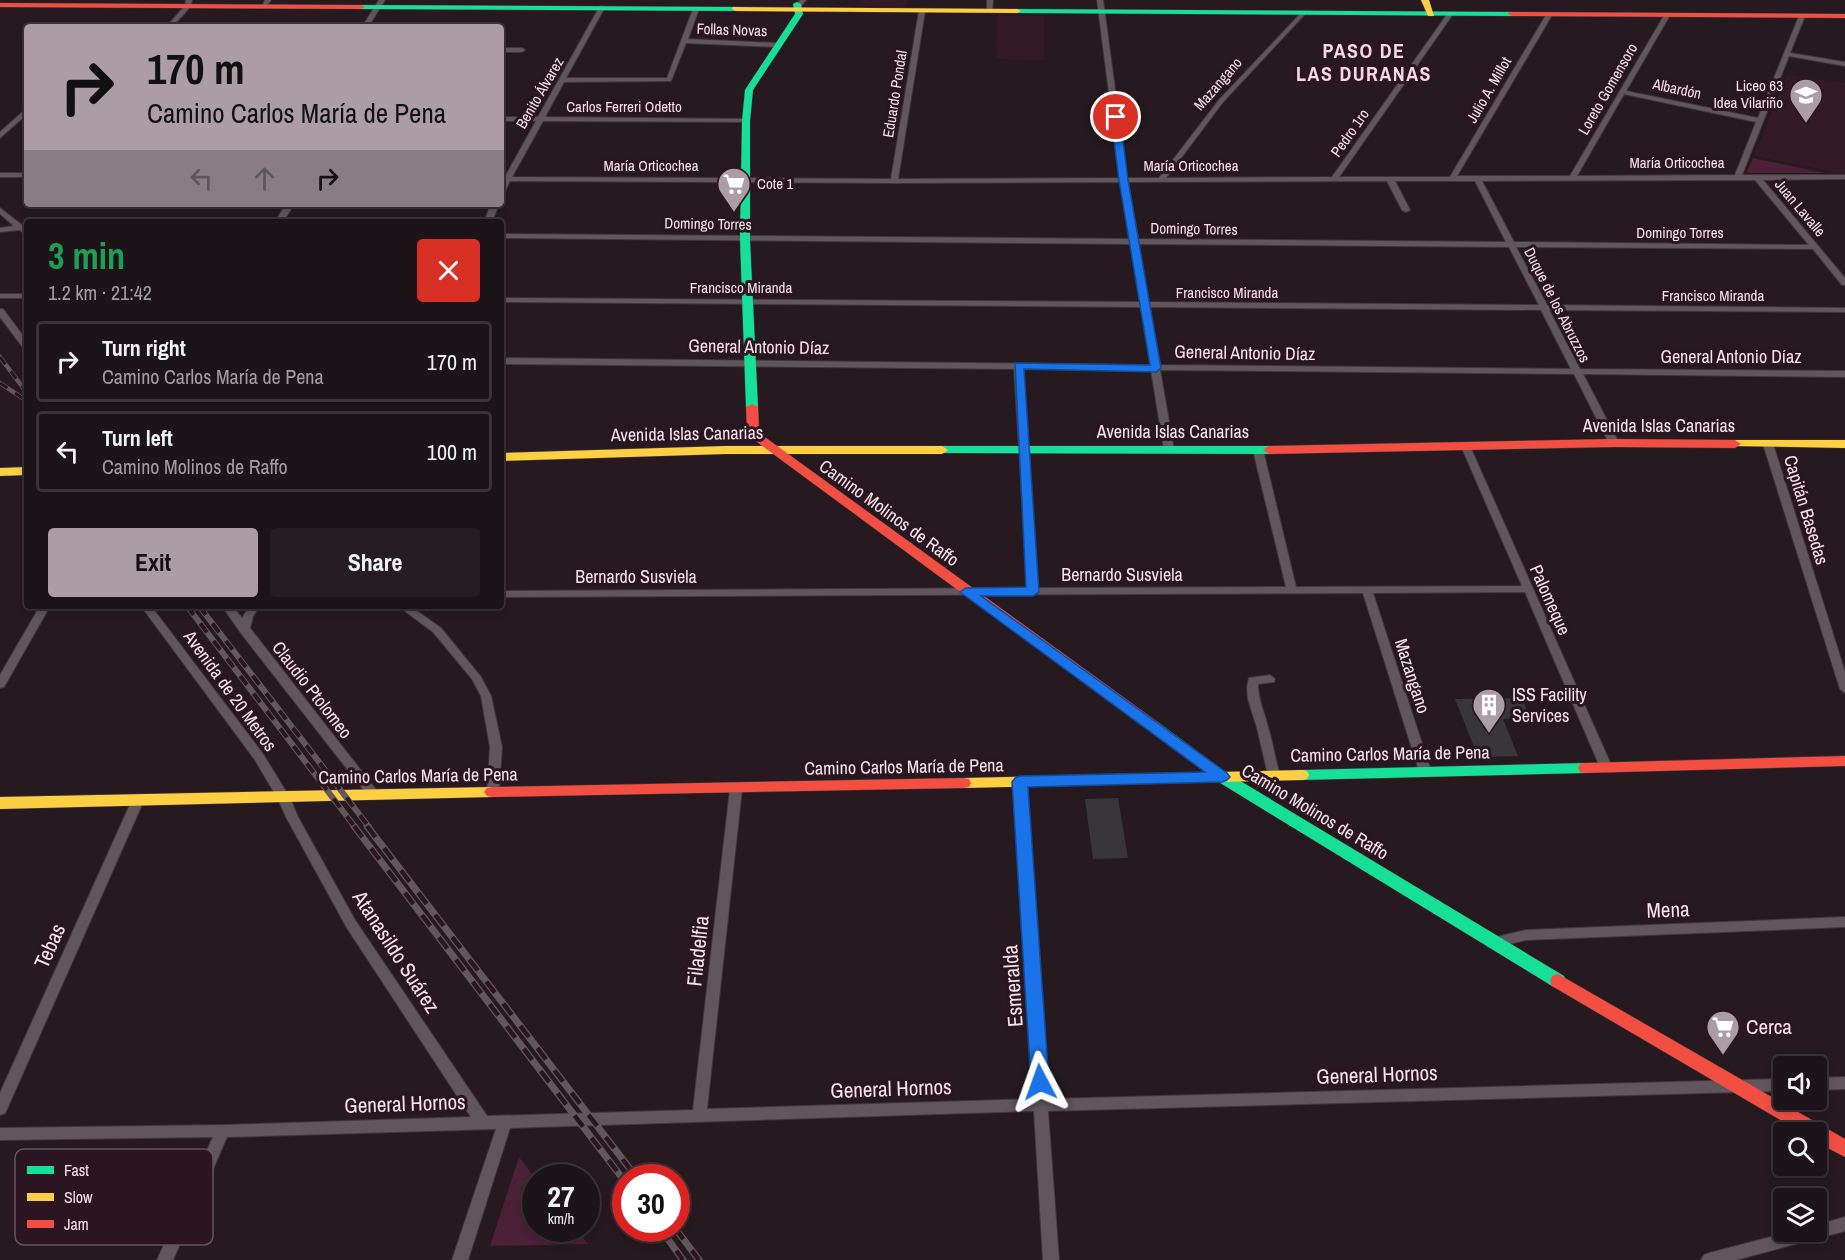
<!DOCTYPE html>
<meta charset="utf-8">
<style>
:root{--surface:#1c1418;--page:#251d21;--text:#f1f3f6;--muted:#a09ea2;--line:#3a3337;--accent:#ac9da4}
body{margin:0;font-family:"Archivo Narrow",sans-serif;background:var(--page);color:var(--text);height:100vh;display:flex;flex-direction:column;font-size:22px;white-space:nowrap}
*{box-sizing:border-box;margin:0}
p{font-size:20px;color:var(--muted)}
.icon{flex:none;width:33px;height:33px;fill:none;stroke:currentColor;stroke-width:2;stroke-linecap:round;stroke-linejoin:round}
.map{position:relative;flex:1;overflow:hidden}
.panel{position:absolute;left:24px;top:219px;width:480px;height:390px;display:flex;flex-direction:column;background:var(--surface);border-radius:6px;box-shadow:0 3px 9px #0003,0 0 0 2px var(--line)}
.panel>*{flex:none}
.banner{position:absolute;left:24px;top:24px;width:480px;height:183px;border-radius:6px;box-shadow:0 3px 9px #0003,0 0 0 2px var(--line);background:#ac9da4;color:#111;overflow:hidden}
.buttons{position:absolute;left:1773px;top:1056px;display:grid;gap:12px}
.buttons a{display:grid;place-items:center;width:54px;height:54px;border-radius:6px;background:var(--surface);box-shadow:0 3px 9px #0003,0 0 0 2px var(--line);font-size:30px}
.speed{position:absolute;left:522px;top:1164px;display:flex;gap:12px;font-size:30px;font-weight:700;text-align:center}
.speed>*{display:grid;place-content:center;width:78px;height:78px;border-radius:50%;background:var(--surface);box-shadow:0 3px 9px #0003,0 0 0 2px var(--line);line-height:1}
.speed small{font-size:15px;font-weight:400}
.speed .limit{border:9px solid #d22;background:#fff;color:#111}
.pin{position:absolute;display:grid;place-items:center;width:51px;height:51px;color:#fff;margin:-26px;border:3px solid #fff;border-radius:50%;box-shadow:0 2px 6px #0007}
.me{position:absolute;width:66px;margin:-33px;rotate:356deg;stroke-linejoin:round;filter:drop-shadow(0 0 4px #0008)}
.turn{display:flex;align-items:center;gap:21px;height:126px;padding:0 24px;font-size:27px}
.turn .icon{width:78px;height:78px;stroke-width:2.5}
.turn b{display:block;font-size:42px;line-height:51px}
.lanes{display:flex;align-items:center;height:57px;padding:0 24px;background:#0003;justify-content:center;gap:30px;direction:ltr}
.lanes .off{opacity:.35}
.round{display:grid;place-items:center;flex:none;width:63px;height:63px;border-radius:6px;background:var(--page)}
.summary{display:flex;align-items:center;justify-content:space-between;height:102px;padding:0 24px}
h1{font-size:36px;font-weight:800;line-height:45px;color:#1e9e55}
.cta{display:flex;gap:12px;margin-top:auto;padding:12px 24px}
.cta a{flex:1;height:69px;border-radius:6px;background:var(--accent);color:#111;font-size:24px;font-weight:800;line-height:69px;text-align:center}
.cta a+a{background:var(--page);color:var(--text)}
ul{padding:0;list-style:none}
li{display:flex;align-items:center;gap:18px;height:81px;margin:0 12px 9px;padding:0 12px;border:3px solid var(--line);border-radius:6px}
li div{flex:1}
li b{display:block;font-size:22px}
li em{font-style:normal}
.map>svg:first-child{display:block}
.built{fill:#341a27}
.green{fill:#4a2136}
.building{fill:#383638}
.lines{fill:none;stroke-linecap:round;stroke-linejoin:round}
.street-casing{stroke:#40363b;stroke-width:2}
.fast-casing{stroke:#40363b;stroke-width:1}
.slow-casing{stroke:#40363b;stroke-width:1}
.jam-casing{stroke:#40363b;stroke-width:1}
.street{fill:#60565b;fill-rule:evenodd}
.fast{fill:#16e098;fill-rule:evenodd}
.slow{fill:#ffcf43;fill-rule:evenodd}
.jam{fill:#f24e42;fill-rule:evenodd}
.rail-far2-casing{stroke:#62585c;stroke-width:4.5}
.rail-far1-casing{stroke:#62585c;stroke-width:6}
.rail-casing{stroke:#62585c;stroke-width:7}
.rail-far2{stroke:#2b1520;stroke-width:3;stroke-dasharray:9;stroke-linecap:butt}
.rail-far1{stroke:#2b1520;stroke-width:4;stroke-dasharray:11;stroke-linecap:butt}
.rail{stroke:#2b1520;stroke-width:4.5;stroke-dasharray:14;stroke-linecap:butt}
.route{fill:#1a73e8;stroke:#114b97;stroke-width:1.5}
.labels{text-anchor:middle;stroke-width:6;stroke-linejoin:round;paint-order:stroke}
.far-street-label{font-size:15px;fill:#f4e4eb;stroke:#2b1520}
.far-poi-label{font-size:15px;fill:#f4e4eb;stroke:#2b1520;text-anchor:end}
.street-label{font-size:18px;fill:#f4e4eb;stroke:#2b1520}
.poi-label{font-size:18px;fill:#f4e4eb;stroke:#2b1520;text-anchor:start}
.far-district-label{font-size:20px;font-weight:bold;letter-spacing:1.5px;fill:#f8d8e6;stroke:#2b1520}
.near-street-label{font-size:21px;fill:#f4e4eb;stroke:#2b1520}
.near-poi-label{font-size:21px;fill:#f4e4eb;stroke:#2b1520;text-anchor:start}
.key{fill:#2b1520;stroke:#67535d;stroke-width:1.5}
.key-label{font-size:16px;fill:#f4e4eb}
</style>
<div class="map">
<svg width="1845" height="1260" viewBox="0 0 1845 1260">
<rect width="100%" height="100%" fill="#261a20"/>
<path class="built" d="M860,0h49l-3,7 -50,-1z
M998,15l46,1v44l-48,-1z
M1787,75l58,8v91l-91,-18z"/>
<path class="green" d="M1753,158l72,15h-76l-2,-2z
M519,1157l16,21 1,50 40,1 12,15 -98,2z"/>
<path class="building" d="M1522,698l8,20 -27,1 15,37 -40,1 -23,-58z
M1118,798l10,60 -35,1 -8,-60z"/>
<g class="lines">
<g class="street-casing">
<path id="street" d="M186,0h6l-2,7 -18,20h-6l19,-21z
M265,0h6l-5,7h-4z
M379,0h6l-17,27h-6z
M800,0h6l-5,6h-4l-1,-1z
M987,0h6l-1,12 -5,-1z
M1097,0h6l24,178h32l60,-78 84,-89 2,1v2l-82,88 -57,76 166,-1 116,-164 2,-1 3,2 -114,163h111l96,-162 3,-2 3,2 -95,161h113l95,-162 5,1 -44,76 132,27 41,-102 3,-2 3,2 -15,37 55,9v4l-56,-10 -47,119h103v4l-82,1 82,98v7h-3l-29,-36 -297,-2 31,58 298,3v4l-296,-2 31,59 265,2v6l-262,-3 36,69 -5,3 -5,-3 -35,-69 -414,-4 14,80 -5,3 -5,-3 -13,-80 -129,-1 16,219 248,-1 -33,-137 5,-3 5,3 33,137 226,-1 -61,-140 2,-2h6l143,323 -2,3h-8l-2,-3 -75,-175 -152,1 58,178 -2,3h-8l-2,-3 -56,-178 -862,4v-6l527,-3 -14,-219 -513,-5v-6l650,7 -10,-58 -640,-5v-4l639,4 -9,-58 -630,-6v-4l629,5 -9,-57 -227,1 -384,-2 -6,12h-3l2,-12h-2v-4h4l31,-56h-35v-4h37l62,-111 5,1 -39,71h101l26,-69 3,-2 3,2 -11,30 89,4 3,2 -3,2 -91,-4 -15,38 -107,1 -19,35 201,2 2,1v2l-205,-1 -31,56 379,2 28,-168 3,-2 3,2 -27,168 222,-1zM1624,94l132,28 -21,53 -158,1zM1755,180l54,65 -295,-3 -32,-61zM1387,181l15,29 4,2 4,-2 -15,-29h80l31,61 -368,-3 -10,-57zM1138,244l371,3 30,58 -391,-3zM1149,307l392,3 30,59 -412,-4z
M501,48h21l3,2 -3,2h-21z
M27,108v6l-27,24v-6z
M0,173h27v4h-27z
M286,204h8l-11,18h-8z
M491,204h8l-7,18h-8z
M0,208l27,21v6l-8,-5 -19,2v-4l14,-2 -14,-12z
M0,294h27v4h-27z
M0,309h3l24,32v9l-3,-1 -24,-32z
M1768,441l5,3 72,228v21l-5,-4 -77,-245z
M40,606h10l-46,81 -4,1v-13z
M141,606h10l112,148 27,44 8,19 57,103 132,196 206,-6 37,-321 2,-3h8l2,3 -35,320 327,-10 -20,-317 2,-3h8l2,3 22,317 736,-20v12l-736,20 11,149h-16l-9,-149 -524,17 -42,132h-16l44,-131 -269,8 -54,123h-16l56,-123 -213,3v-12l223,-3 248,-8 -124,-189 -61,-111 -8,-18 -23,-39z
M222,606h10l10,12 8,-12h10l-7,10 -3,12 127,163 2,3 -2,3h-8l-129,-165z
M398,606h12l31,22 40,49 10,19 11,51 -3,46 -2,3h-8l-2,-3 3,-46 -9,-51 -9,-17 -39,-47z
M1270,675l5,4 -1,3 -16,2c0,15 6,28 10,43 5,16 7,32 12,48l-2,3h-8l-2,-3 -11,-47 -9,-29 -1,-12 2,-9z
M138,796l4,1 2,3 -137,309 -2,4 -5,2v-22l132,-293 2,-3z
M1845,917v10l-319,13 -33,8 -5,-1 -1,-4 1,-4 38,-9z
M1845,1077v12l-29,1v-12z
M1845,1217v14l-109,29h-35l3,-5 5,-2 81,-21h26v-7z"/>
</g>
<g class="fast-casing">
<path id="fast" d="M797,2l4,2 2,10 -50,76 -3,31v119l8,167 -6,3 -6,-3 -6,-167 2,-119 3,-31 50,-76 -2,-10z
M361,5l375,2 4,2 -4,2 -378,-2 -1,-2z
M1014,9l498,3 4,2 -4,2 -495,-3 -4,-2z
M942,446h327l6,4 -6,4 -331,-1 -2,-3 2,-3z
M1154,722l5,1 68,50 337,203 2,5 -2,5 -6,2 -6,-2 -335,-205 -68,-50 -2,-4 2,-4z
M1585,763l5,1 2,4 -2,4 -5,1 -283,7 -5,-1 -2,-4 2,-4 5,-1z"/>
</g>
<g class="slow-casing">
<path id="slow" d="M1421,0h8l5,16h-6z
M733,7l284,2 4,2 -4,2 -281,-2 -4,-2z
M1735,440h110v8l-114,-2 -2,-2 2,-2z
M726,446h216l6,4 -6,4h-216l-225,7v-8z
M27,467v8l-27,1v-8z
M1302,770l5,1 2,4 -2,4 -5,1 -338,8 -5,-1 -2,-4 2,-4 5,-1z
M492,787l5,1 3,4 -3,4 -5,1 -492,12v-12z"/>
</g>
<g class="jam-casing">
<path id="jam" d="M0,3l361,2 4,2 -4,2 -361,-2z
M1509,12l336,2v4l-333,-2 -4,-2z
M752,404l6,3 1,21 3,7 397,288 2,4 -2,4h-10l-396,-292 -6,-11 -1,-21z
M1614,439l121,1 6,4 -6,4 -121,-1 -345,7 -6,-4 6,-4z
M1845,756v10l-260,7 -5,-1 -2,-4 2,-4 5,-1z
M964,778l5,1 2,4 -2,4 -5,1 -472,9 -5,-1 -3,-4 3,-4 5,-1z
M1558,974l287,165v18l-29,-15v-10h-15l-249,-146 -2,-5 2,-5z"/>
</g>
<use href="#street" class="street"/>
<use href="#fast" class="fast"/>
<use href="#slow" class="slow"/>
<use href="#jam" class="jam"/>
<g class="rail-far2-casing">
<path id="rail-far2" d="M0,357l27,36
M0,383l27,18"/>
</g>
<g class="rail-far1-casing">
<path id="rail-far1" d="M187,606l168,221
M199,606l170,221"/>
</g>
<g class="rail-casing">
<path id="rail" d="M354,826l272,357
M367,826l270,352
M660,1228l23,32
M675,1228l24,32"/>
</g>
<use href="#rail-far2" class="rail-far2"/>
<use href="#rail-far1" class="rail-far1"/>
<use href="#rail" class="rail"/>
</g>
<path class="route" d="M1116,114l4,3 8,63 33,188 -5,4 -132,-3 15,223 -6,4h-52l246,177 3,4 -3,3 -5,2 -194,5 21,295 -2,5 -7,3 -6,-3 -3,-5 -19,-300 3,-4 5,-2 185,-4 -245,-180 6,-4 60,-1 -11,-224 135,2 -31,-185 -8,-63z"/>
<defs>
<g id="school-pin" transform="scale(1.725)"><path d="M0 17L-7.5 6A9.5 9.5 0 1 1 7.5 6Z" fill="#ac9da4" stroke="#2b1520"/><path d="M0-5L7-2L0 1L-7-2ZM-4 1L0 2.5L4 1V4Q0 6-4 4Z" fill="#fff"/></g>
<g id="supermarket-pin" transform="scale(1.725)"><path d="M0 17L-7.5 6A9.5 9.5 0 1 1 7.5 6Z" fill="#ac9da4" stroke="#2b1520"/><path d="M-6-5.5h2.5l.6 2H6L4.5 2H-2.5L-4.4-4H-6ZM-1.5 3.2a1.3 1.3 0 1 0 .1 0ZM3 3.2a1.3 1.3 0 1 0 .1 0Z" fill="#fff"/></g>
<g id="building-pin" transform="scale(1.725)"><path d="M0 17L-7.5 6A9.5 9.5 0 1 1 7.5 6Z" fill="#ac9da4" stroke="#2b1520"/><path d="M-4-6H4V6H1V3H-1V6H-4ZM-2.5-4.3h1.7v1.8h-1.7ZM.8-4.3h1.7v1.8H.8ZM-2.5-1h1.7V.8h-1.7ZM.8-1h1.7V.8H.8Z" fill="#fff"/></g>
</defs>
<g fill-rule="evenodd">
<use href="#school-pin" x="1806" y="95"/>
<use href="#supermarket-pin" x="734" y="184"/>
<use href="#building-pin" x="1489" y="705"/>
<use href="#supermarket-pin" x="1723" y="1027"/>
</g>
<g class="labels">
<g class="far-street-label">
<text transform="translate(732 30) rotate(2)" y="5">Follas Novas</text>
<text transform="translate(1218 84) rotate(-49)" y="5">Mazangano</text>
<text transform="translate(1608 89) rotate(-60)" y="5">Loreto Gomensoro</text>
<text transform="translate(1677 89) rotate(12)" y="5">Albardón</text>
<text transform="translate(1489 90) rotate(-60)" y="5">Julio A. Millot</text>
<text transform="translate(540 93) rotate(-60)" y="5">Benito Álvarez</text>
<text transform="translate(895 94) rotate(-81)" y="5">Eduardo Pondal</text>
<text x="624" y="112">Carlos Ferreri Odetto</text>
<text transform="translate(1350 133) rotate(-55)" y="5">Pedro 1ro</text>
<text x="1677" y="168">María Orticochea</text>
<text x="651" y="171">María Orticochea</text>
<text x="1191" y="171">María Orticochea</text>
<text transform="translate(1800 208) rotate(50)" y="5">Juan Lavalle</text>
<text transform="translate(708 224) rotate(1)" y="5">Domingo Torres</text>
<text transform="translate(1194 229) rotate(1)" y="5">Domingo Torres</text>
<text x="1680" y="238">Domingo Torres</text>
<text x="741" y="293">Francisco Miranda</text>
<text x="1227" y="298">Francisco Miranda</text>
<text x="1713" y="301">Francisco Miranda</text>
<text transform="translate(1557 305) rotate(63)" y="5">Duque de los Abruzzos</text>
</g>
<g class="far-poi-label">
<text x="1783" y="91">Liceo 63<tspan x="1783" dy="17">Idea Vilariño</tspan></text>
<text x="757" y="189" text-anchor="start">Cote 1</text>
</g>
<g class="street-label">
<text transform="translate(759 347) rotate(1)" y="6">General Antonio Díaz</text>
<text transform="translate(1245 353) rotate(1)" y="6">General Antonio Díaz</text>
<text x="1731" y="363">General Antonio Díaz</text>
<text x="1659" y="432">Avenida Islas Canarias</text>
<text x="1173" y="438">Avenida Islas Canarias</text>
<text transform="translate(687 434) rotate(-1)" y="6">Avenida Islas Canarias</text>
<text transform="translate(1806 510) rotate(73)" y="6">Capitán Basedas</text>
<text transform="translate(889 513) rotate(36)" y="6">Camino Molinos de Raffo</text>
<text x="1122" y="581">Bernardo Susviela</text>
<text x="636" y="583">Bernardo Susviela</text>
<text transform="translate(1550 600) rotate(66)" y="6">Palomeque</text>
<text transform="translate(1412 676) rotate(72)" y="6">Mazangano</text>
<text transform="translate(312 690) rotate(52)" y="6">Claudio Ptolomeo</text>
<text transform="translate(230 691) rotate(54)" y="6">Avenida de 20 Metros</text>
<text transform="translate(1390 754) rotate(-1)" y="6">Camino Carlos María de Pena</text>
<text transform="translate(904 767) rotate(-1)" y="6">Camino Carlos María de Pena</text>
<text transform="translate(418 776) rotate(-1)" y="6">Camino Carlos María de Pena</text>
<text transform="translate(1315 812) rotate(31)" y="6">Camino Molinos de Raffo</text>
</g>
<g class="poi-label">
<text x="1512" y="701">ISS Facility<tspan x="1512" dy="21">Services</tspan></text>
</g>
<g class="far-district-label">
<text x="1364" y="58">PASO DE<tspan x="1364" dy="23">LAS DURANAS</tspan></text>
</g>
<g class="near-street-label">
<text transform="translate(1668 910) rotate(-2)" y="7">Mena</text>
<text transform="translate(50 946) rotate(-66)" y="7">Tebas</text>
<text transform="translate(698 951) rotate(-84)" y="7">Filadelfia</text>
<text transform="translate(396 952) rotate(57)" y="7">Atanasildo Suárez</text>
<text transform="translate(1013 986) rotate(-94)" y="7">Esmeralda</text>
<text transform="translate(1377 1075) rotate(-2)" y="7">General Hornos</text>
<text transform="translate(891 1089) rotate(-2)" y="7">General Hornos</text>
<text transform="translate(405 1104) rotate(-2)" y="7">General Hornos</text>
</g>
<g class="near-poi-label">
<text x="1746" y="1034">Cerca</text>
</g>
</g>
<rect x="15" y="1149" width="198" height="96" rx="9" class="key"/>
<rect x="27" y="1166" width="27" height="8" fill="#16e098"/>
<rect x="27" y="1193" width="27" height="8" fill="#ffcf43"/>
<rect x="27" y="1220" width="27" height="8" fill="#f24e42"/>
<g class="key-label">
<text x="64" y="1176">Fast</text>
<text x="64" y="1203">Slow</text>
<text x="64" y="1230">Jam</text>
</g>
</svg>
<div class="buttons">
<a><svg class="icon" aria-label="sound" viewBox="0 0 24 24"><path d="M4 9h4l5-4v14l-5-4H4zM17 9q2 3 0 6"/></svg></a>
<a><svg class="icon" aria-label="search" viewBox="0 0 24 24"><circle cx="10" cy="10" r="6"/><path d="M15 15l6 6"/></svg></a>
<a><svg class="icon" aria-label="layers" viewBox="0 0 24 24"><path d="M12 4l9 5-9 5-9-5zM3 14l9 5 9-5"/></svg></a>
</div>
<div class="speed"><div>27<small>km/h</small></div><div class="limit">30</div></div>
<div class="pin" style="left:1116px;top:117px;background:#d93025"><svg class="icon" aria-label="arrive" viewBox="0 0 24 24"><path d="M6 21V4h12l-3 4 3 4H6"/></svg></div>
<svg class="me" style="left:1040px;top:1082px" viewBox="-20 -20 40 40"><path d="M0-17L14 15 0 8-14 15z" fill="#1a73e8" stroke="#fff" stroke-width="4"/></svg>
<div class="banner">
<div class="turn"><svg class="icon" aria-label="right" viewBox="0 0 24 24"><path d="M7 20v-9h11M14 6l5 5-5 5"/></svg><div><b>170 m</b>Camino Carlos María de Pena</div></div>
<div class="lanes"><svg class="icon off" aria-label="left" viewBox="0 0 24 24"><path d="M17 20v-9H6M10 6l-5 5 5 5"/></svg><svg class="icon off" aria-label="ahead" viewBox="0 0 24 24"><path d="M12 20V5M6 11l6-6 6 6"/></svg><svg class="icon" aria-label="right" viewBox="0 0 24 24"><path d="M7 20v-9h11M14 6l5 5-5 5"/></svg></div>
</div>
<section class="panel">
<div class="summary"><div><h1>3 min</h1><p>1.2 km · 21:42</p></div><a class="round" style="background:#d93025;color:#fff"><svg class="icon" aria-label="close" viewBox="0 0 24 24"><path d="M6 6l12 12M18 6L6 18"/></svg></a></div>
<ul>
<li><svg class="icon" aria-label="right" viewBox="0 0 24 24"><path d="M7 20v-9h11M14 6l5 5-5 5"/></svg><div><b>Turn right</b><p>Camino Carlos María de Pena</p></div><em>170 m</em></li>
<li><svg class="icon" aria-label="left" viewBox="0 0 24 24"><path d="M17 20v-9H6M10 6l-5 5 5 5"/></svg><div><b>Turn left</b><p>Camino Molinos de Raffo</p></div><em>100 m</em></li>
</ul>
<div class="cta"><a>Exit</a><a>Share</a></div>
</section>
</div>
